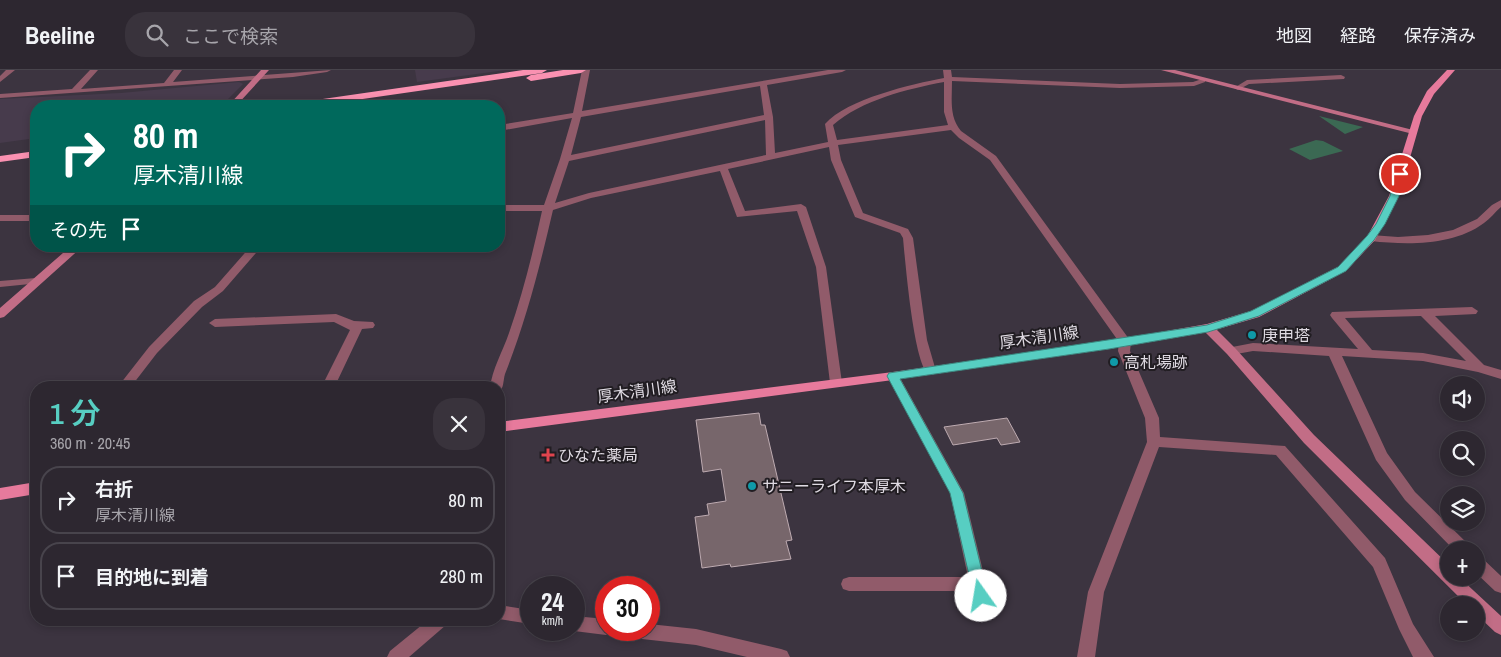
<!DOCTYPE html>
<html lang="ja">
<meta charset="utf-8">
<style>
:root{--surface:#2d2730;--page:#39333c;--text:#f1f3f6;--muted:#a7a5ab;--line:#48444c;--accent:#57cec2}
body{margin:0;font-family:"Archivo Narrow","Noto Sans JP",sans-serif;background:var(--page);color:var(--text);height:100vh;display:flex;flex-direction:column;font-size:19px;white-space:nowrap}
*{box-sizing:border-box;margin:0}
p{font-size:16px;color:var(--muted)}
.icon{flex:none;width:28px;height:28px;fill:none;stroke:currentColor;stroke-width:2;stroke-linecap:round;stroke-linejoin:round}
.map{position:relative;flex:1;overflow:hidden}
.details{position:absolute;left:30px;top:311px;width:475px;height:245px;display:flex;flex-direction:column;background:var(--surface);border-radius:20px;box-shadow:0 2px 8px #0003,0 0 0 1px var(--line)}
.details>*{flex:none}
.guide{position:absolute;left:30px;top:30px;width:475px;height:152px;border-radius:20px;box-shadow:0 2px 8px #0003,0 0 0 1px var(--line);background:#00695c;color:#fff;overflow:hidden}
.fabs{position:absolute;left:1440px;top:306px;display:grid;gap:10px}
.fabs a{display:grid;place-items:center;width:45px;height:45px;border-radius:50%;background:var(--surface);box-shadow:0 2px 8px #0003,0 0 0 1px var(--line);font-size:25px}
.speed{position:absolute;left:520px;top:506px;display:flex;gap:10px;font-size:25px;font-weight:700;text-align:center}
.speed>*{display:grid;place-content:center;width:65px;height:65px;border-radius:50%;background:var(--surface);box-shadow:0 2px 8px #0003,0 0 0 1px var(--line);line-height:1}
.speed small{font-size:12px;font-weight:400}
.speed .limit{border:8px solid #d22;background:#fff;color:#111}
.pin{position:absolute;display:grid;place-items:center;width:42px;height:42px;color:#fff;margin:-21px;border:2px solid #fff;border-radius:50%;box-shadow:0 1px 5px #0007}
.me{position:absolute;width:55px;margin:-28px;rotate:347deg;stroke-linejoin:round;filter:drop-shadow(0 0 4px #0008)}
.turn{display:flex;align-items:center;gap:18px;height:105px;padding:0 20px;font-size:22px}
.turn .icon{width:65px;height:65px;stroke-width:2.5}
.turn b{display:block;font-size:35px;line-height:42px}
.then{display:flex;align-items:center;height:48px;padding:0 20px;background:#0003;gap:10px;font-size:19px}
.round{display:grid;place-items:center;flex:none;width:52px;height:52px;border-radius:20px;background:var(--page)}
.summary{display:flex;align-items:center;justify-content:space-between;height:85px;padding:0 20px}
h1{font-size:30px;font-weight:600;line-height:38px;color:var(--accent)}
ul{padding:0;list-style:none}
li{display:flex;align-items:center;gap:15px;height:68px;margin:0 10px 8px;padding:0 10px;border:2px solid var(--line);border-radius:20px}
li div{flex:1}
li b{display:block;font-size:19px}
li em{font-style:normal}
header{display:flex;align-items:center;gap:30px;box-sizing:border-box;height:70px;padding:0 25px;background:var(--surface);border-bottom:1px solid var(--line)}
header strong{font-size:24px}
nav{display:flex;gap:28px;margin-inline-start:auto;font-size:18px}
.search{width:350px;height:45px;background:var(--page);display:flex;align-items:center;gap:12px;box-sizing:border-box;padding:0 18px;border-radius:20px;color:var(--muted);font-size:19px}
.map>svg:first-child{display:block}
.built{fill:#473b4c}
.green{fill:#3b6953}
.building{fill:#77666b;stroke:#beabb1}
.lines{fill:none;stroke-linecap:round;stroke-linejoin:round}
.street{fill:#915b6a;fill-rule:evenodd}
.secondary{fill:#c26d86;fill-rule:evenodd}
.primary{fill:#e77a9c;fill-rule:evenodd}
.highway{fill:#fa91b1;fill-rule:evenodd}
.route{fill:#57cec2;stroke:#39867e}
.culture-dot{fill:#0f9aa8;stroke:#211d22;stroke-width:2}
.health-dot{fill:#e0444e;stroke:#211d22;stroke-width:2}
.labels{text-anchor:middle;stroke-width:4;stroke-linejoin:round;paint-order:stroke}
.poi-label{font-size:16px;fill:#dfdae2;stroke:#211d22;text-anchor:start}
.street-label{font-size:16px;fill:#dfdae2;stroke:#211d22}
</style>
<header>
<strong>Beeline</strong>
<div class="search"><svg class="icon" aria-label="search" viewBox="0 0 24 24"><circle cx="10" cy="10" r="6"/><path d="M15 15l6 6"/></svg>ここで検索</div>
<nav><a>地図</a><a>経路</a><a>保存済み</a></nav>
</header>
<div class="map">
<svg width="1501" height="587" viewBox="0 0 1501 587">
<rect width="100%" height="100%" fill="#3c3440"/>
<path class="built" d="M415,0h91l-89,12z
M239,12l4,2 -22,22h-185v32l-36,5v-44l121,-6z"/>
<path class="green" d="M1319,46l44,11 -18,7z
M1316,70l7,1 20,10 -33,9 -21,-11z"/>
<path class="building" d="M759,343l2,12h4l27,115 -6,1 5,18 -60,8 -1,-3 -28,4 -7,-51 14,-2 -2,-11 19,-3 -5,-32 -18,3 -7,-52z
M1007,348l13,24 -19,3 -4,-7 -44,7 -9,-18z"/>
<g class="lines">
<path class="street" d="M6,0h9l-15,12v-6z
M90,0h8l-17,19 83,-6 10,-13h8l-9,12 158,-12 -4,2 -34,5 -293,21v-4l72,-5z
M582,0h8l-8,41 246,-41h18l-4,2 -75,13 6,32 2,36 53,-11 -3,-18c22,-25 87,-40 119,-46l-1,-8h8l1,7 168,7 73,-2 12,-4v4l-11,4 -74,2 -168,-7c0,18 -3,36 9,50l35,25 133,183 2,3 -1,9 29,67 1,19 125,9 100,112 28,66 21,33h-21l-14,-28 -26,-62 -97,-112 -117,-8 -55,145 -9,65h-18l11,-65 59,-150 -2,-24 -27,-67 1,-9 -129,-182 -31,-22 -8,-8 -113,15 3,15 22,53 45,16 5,9 14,102 9,31 -2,3 -4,1c-16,-4 -25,-117 -27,-137l-3,-5 -45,-16 -24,-57 -2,-13 -101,22 17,42 56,-7 5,3 20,60 16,116 -1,3h-10l-1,-3 -14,-116 -19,-56 -60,6 -17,-46 -129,27 -38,12c-13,56 -27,111 -48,164 -2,7 -1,14 -6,18v-4h-9c2,-19 13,-37 19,-55 14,-40 24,-81 33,-122h-43v-6h45l16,-46 12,-41 -73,13v-6l74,-12zM944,12v30l4,13 -111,15 -4,-15c29,-25 74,-36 111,-43zM760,16l4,29 -193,40 10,-38zM765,50l1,35 -177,38 -34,10 14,-42z
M1341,5l4,2 -1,2 -95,5 -11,6 -4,-2 13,-8z
M1501,130v7c-6,5 -11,12 -17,16 -31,23 -77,22 -113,18l-5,-3 5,-3 27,2 30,-2 25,-5 24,-11 15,-14z
M0,145h36v6h-36z
M251,176h11l-39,45 -21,16 -45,46 -27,35h-13l32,-41 45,-46 21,-14z
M36,208l4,1 2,2 -2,2 -40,4v-6z
M1472,237l6,4 -2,3 -41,2 49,49 17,5v9l-23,-7 -55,-11 -81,-5 45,97 28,39 54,53 3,5h-18l-49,-50 -29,-40 -47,-104 -76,-5 -22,4 -6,-4 2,-3 26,-5 105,6 -26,-31 -2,-3 2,-3zM1421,246l45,45 -43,-8 -51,-3 -27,-32z
M336,244l18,7 19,1 2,3 -2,3 -11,1 -28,59h-13l29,-58 -16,-8 -119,5 -6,-4 6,-4z
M893,302l6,4 65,117 28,115 -2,5 -6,2 -6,-2 -6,-22h-123l-6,-2 -2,-5 2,-5 6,-2h119l-18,-84 -63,-117z
M1476,486l6,2 19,18v17l-6,-2 -19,-18z
M499,535l32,5v14l-32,-5z
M574,546l32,3v11h7l-7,5 -32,-4 -2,-1z
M428,550h20l-2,5 -37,32h-22l3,-6z
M649,554l47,5 85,20 6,2 3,6h-43l-51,-12 -63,-7 -6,-3 -2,-5h24z"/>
<path class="secondary" d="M261,0h8l-33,36h-8z
M1161,0h14l242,61 -4,3z
M71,176h12l-79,71 -4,1v-10z
M1208,254l4,1 23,23 79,87 135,130v13h11l41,38v19l-6,-3 -19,-18v-9h-9l-163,-162 -77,-89 -23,-23 -2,-3 2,-3z"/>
<path class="primary" d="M1447,0h8l-21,24 -12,22 -23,80 -24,44 -29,31 -87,46 -51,15 -99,17 -216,31 -394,52v-10l394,-50 216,-31 98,-17 44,-13 87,-44 29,-30 22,-41 25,-80 13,-25z
M36,412v12l-36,6v-12z"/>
<path class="highway" d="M523,0h24l-5,3 -228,33h-24l5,-3z
M563,0h23l-5,3 -50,8 -5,-3 5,-3z
M36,81v6l-36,5v-6z"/>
</g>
<path class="route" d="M1400,101l5,3 -6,22 -14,28 -11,16 -28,31 -87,45 -51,16 -99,17 -209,30 63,114 25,103 -2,5 -5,2 -6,-2 -25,-108 -63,-117 2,-3 318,-48 44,-14 87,-44 29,-31 9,-12 14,-28 6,-22z"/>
<g class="culture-dot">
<circle cx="1252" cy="265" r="5"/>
<circle cx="1114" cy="292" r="5"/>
<circle cx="752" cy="416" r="5"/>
</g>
<path class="health-dot" d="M545.5 377.5h5v5h5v5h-5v5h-5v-5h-5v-5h5z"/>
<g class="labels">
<g class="poi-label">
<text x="1262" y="271">庚申塔</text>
<text x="1124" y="298">高札場跡</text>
<text x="558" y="391">ひなた薬局</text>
<text x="762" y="422">サニーライフ本厚木</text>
</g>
<g class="street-label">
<text transform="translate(1039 267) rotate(-8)" y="6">厚木清川線</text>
<text transform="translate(637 321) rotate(-8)" y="6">厚木清川線</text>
</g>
</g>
</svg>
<div class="fabs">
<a><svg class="icon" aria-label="sound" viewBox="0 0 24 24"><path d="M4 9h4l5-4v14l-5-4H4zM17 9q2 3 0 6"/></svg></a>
<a><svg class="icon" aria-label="search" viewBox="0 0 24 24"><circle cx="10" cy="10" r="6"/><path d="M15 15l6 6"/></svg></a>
<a><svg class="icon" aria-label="layers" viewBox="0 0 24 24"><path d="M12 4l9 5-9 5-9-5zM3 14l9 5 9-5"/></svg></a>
<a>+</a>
<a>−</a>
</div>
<div class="speed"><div>24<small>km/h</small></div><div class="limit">30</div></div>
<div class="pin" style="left:1400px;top:104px;background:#d93025"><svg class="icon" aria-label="arrive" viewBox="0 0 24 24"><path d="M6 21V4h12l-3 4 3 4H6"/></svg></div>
<svg class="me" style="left:981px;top:526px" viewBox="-20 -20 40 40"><circle r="19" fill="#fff"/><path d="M0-13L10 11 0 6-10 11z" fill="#57cec2"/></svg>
<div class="guide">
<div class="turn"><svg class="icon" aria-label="right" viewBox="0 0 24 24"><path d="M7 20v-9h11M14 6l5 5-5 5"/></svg><div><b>80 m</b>厚木清川線</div></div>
<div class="then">その先<svg class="icon" aria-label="arrive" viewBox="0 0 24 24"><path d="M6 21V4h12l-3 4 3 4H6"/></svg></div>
</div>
<section class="details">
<div class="summary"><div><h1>1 分</h1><p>360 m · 20:45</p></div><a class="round"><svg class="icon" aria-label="close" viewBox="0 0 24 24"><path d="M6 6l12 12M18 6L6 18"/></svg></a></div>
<ul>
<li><svg class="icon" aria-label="right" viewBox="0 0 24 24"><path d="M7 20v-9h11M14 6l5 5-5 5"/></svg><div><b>右折</b><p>厚木清川線</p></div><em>80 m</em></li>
<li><svg class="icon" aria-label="arrive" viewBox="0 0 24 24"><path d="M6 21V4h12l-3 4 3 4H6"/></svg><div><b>目的地に到着</b></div><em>280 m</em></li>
</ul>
</section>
</div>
